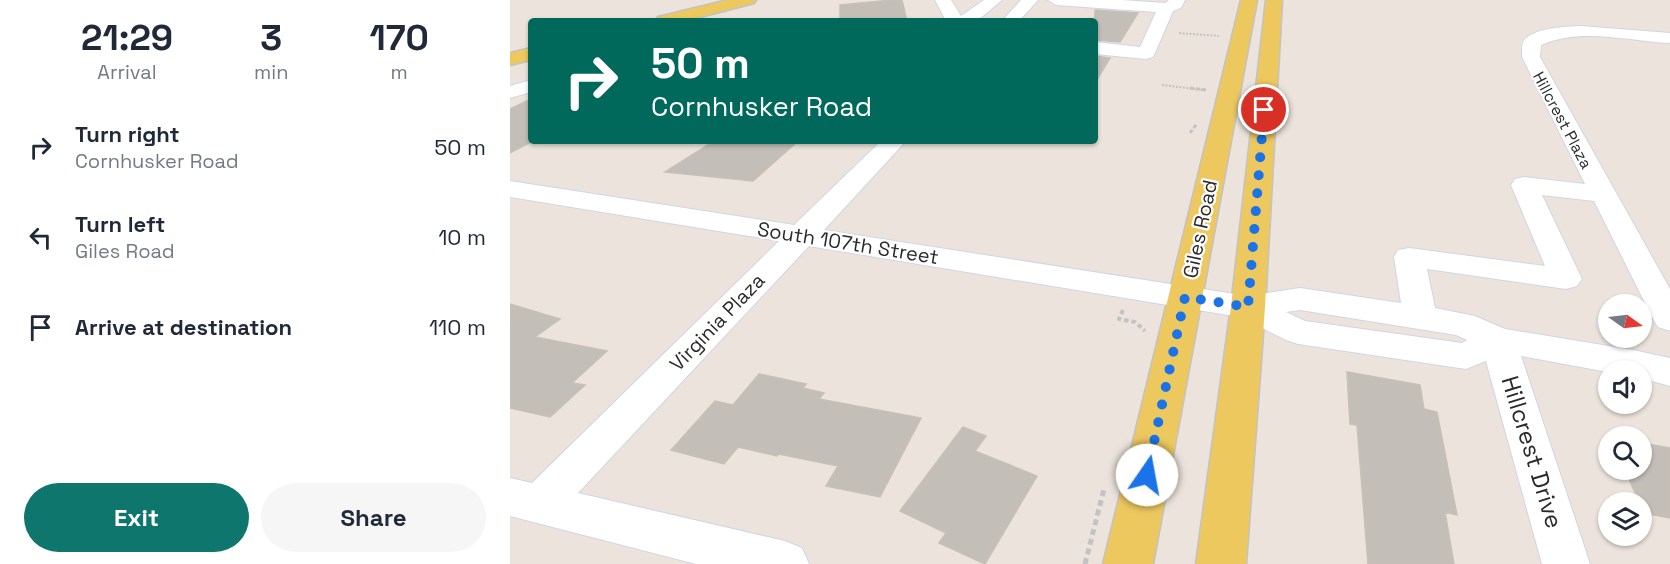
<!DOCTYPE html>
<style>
:root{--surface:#fff;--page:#f6f6f7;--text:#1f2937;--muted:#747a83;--accent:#0f766e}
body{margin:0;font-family:"Space Grotesk",sans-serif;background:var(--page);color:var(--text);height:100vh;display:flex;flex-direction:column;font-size:22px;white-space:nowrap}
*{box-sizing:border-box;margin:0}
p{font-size:20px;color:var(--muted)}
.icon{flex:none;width:33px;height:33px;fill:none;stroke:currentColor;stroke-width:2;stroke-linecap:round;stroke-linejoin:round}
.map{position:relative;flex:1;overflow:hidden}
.panel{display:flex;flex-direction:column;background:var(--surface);width:510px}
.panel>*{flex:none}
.guide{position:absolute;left:18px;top:18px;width:570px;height:126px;border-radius:6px;box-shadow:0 2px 4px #0004;background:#00695c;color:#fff;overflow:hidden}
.needle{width:39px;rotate:104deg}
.fabs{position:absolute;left:1088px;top:294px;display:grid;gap:12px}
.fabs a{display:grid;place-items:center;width:54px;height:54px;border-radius:50%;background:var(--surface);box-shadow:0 2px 4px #0004;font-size:30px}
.pin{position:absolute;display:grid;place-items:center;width:51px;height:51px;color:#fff;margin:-26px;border:3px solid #fff;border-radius:50%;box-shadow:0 2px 6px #0007}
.me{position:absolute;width:66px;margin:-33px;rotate:12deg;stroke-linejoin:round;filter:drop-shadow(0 0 4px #0008)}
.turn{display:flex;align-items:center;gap:21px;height:126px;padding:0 24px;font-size:27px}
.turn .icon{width:78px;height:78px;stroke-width:2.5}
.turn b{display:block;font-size:42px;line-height:51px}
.eta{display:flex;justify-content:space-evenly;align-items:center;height:102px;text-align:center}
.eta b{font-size:36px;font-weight:800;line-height:42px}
.button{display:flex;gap:12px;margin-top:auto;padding:12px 24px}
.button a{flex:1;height:69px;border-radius:36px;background:var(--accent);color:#fff;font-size:24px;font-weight:800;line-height:69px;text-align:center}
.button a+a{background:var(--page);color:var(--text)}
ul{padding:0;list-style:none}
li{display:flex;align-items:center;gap:18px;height:90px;padding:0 24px}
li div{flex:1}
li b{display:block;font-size:22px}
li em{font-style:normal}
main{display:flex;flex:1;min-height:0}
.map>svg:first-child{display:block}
.building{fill:#c4beb8;stroke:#c7c0b6;stroke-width:1.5}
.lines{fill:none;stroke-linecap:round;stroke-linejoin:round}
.minor-casing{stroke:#d1d5e2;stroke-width:2}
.major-casing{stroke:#c3c3c3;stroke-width:3}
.path-far3{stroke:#c3c3c3;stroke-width:2;stroke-dasharray:2 1.5;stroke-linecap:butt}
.path-far2{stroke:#c3c3c3;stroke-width:3;stroke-dasharray:4 2;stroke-linecap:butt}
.path-far1{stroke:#c3c3c3;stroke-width:4;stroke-dasharray:4.5 3;stroke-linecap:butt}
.path{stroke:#c3c3c3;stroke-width:5;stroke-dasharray:6 4;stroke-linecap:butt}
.minor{fill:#fff;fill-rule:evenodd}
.major{fill:#edc85f;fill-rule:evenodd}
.route{stroke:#1a73e8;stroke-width:10;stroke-dasharray:0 18}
.labels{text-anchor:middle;stroke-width:4.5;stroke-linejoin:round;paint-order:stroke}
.far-street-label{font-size:16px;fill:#2a2a2a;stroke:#fff}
.street-label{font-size:20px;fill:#2a2a2a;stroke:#fff}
.near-street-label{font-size:24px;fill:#2a2a2a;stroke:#fff}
</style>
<main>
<section class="panel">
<div class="eta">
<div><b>21:29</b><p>Arrival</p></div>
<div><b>3</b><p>min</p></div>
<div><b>170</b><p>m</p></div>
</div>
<ul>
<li><svg class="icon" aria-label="right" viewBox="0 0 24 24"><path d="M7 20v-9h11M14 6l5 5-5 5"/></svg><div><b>Turn right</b><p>Cornhusker Road</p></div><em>50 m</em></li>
<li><svg class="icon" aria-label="left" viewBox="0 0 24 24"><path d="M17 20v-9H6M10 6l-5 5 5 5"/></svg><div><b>Turn left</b><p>Giles Road</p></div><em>10 m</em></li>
<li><svg class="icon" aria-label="arrive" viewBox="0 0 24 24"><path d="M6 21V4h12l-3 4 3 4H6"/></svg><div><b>Arrive at destination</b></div><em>110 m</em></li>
</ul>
<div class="button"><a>Exit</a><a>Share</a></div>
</section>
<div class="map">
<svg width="1160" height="564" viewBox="0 0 1160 564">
<rect width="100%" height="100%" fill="#ece4dc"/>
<path class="building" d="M382,0h10l5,21h-67v-16z
M585,10l43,3 -18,29 -25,-2z
M585,56l15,2 -15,25z
M21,99v43l-21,11v-44z
M204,141h84l-45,40 -88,-9z
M0,304l50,15 -25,18 72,14 -35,32 13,2 -35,32 -40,-9z
M837,372l73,13 4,24 13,3 20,103 -12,-3 9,52h-86l-11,-139 -7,-1z
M249,374l47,10 -3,4 21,5 -5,6 102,19 -41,79 -54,-11 12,-20 -59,-12 -2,2 -39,-9 -14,17 -53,-14 44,-49 18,4z
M453,427l23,9 -11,15 62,25 -52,88 -46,-21 7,-10 -46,-22z
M1131,443l29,5v70l-26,-5 -19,-43h16z"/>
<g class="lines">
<g class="minor-casing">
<path id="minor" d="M425,0h16l10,16 23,-16h18l-25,21h-31z
M511,0h17l-19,21h-17z
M538,0h74l43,3 4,-3h16l-4,8 -8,3 -18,42 -2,4 -7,2 -51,-5v-12l45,5 16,-35 -100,-7z
M1071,26l89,7v10c-42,-2 -89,-16 -129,2l-1,12 130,232v42l-12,-4 -5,-8 -59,-118 -52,-6 40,84 -5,7 -11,3 -139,-20 8,39 40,8 30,13 128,21 37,8v28l-29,-8v-8l-33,2 -87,-16 69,208h-48l-56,-203 -20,8 -168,-25 -12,-4 -46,-23 -431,-71 -231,247 207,48 17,7 7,16h-113l-186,-48v-38l22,5 247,-242 -269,-44v-16l284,44 87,-84h25l-82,89 424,66 52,-8 101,15 -7,-46 4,-7 11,-2 136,18 -34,-81 4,-6 9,-2 61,7 -63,-127c0,-5 -1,-14 3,-18 13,-12 40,-12 56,-13zM790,310l156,25 11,5 -5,3 -157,-22 -19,-9z
M21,80v12l-21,6v-12z"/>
</g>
<g class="major-casing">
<path id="major" d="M218,0h28l-2,3 -69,18h-30l3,-4z
M731,0h16l-104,564h-50z
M756,0h16l-17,307 -19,257h-50l35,-257z
M21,48v12l-21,5v-12z"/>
</g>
<path class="path-far3" d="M669,33l40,3
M652,85l42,5"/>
<path class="path-far2" d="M680,88l16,2
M680,133l6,-8"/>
<path class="path-far1" d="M613,310l-4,9 16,3 10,9"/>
<path class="path" d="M575,564l19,-75"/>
<use href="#minor" class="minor"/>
<use href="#major" class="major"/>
</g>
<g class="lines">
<path class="route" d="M637,475l38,-178 63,10 16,-197"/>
</g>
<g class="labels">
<g class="far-street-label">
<text transform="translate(1053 120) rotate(62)" y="6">Hillcrest Plaza</text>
</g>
<g class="street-label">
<text transform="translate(690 229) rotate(-78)" y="7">Giles Road</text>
<text transform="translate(338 243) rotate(9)" y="7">South 107th Street</text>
<text transform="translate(207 322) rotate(-46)" y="7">Virginia Plaza</text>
</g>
<g class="near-street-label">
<text transform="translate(1022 452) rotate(73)" y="8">Hillcrest Drive</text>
</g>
</g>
</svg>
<div class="fabs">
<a><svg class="needle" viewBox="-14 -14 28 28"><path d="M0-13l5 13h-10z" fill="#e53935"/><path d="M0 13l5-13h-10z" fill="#747a83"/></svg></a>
<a><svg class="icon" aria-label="sound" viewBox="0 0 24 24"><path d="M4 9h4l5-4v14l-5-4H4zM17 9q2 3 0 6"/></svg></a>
<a><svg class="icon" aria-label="search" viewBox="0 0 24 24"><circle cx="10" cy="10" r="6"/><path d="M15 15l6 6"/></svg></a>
<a><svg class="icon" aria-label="layers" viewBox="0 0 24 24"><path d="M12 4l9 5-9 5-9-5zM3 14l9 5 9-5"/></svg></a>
</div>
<div class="pin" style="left:754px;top:110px;background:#d93025"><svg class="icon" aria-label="arrive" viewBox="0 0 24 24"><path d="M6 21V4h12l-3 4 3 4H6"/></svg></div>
<svg class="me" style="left:637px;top:475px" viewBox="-20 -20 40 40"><circle r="19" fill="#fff"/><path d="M0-13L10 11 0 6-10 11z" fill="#1a73e8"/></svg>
<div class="guide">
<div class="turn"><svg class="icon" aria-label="right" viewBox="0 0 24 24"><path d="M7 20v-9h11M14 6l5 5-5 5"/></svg><div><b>50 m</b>Cornhusker Road</div></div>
</div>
</div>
</main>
